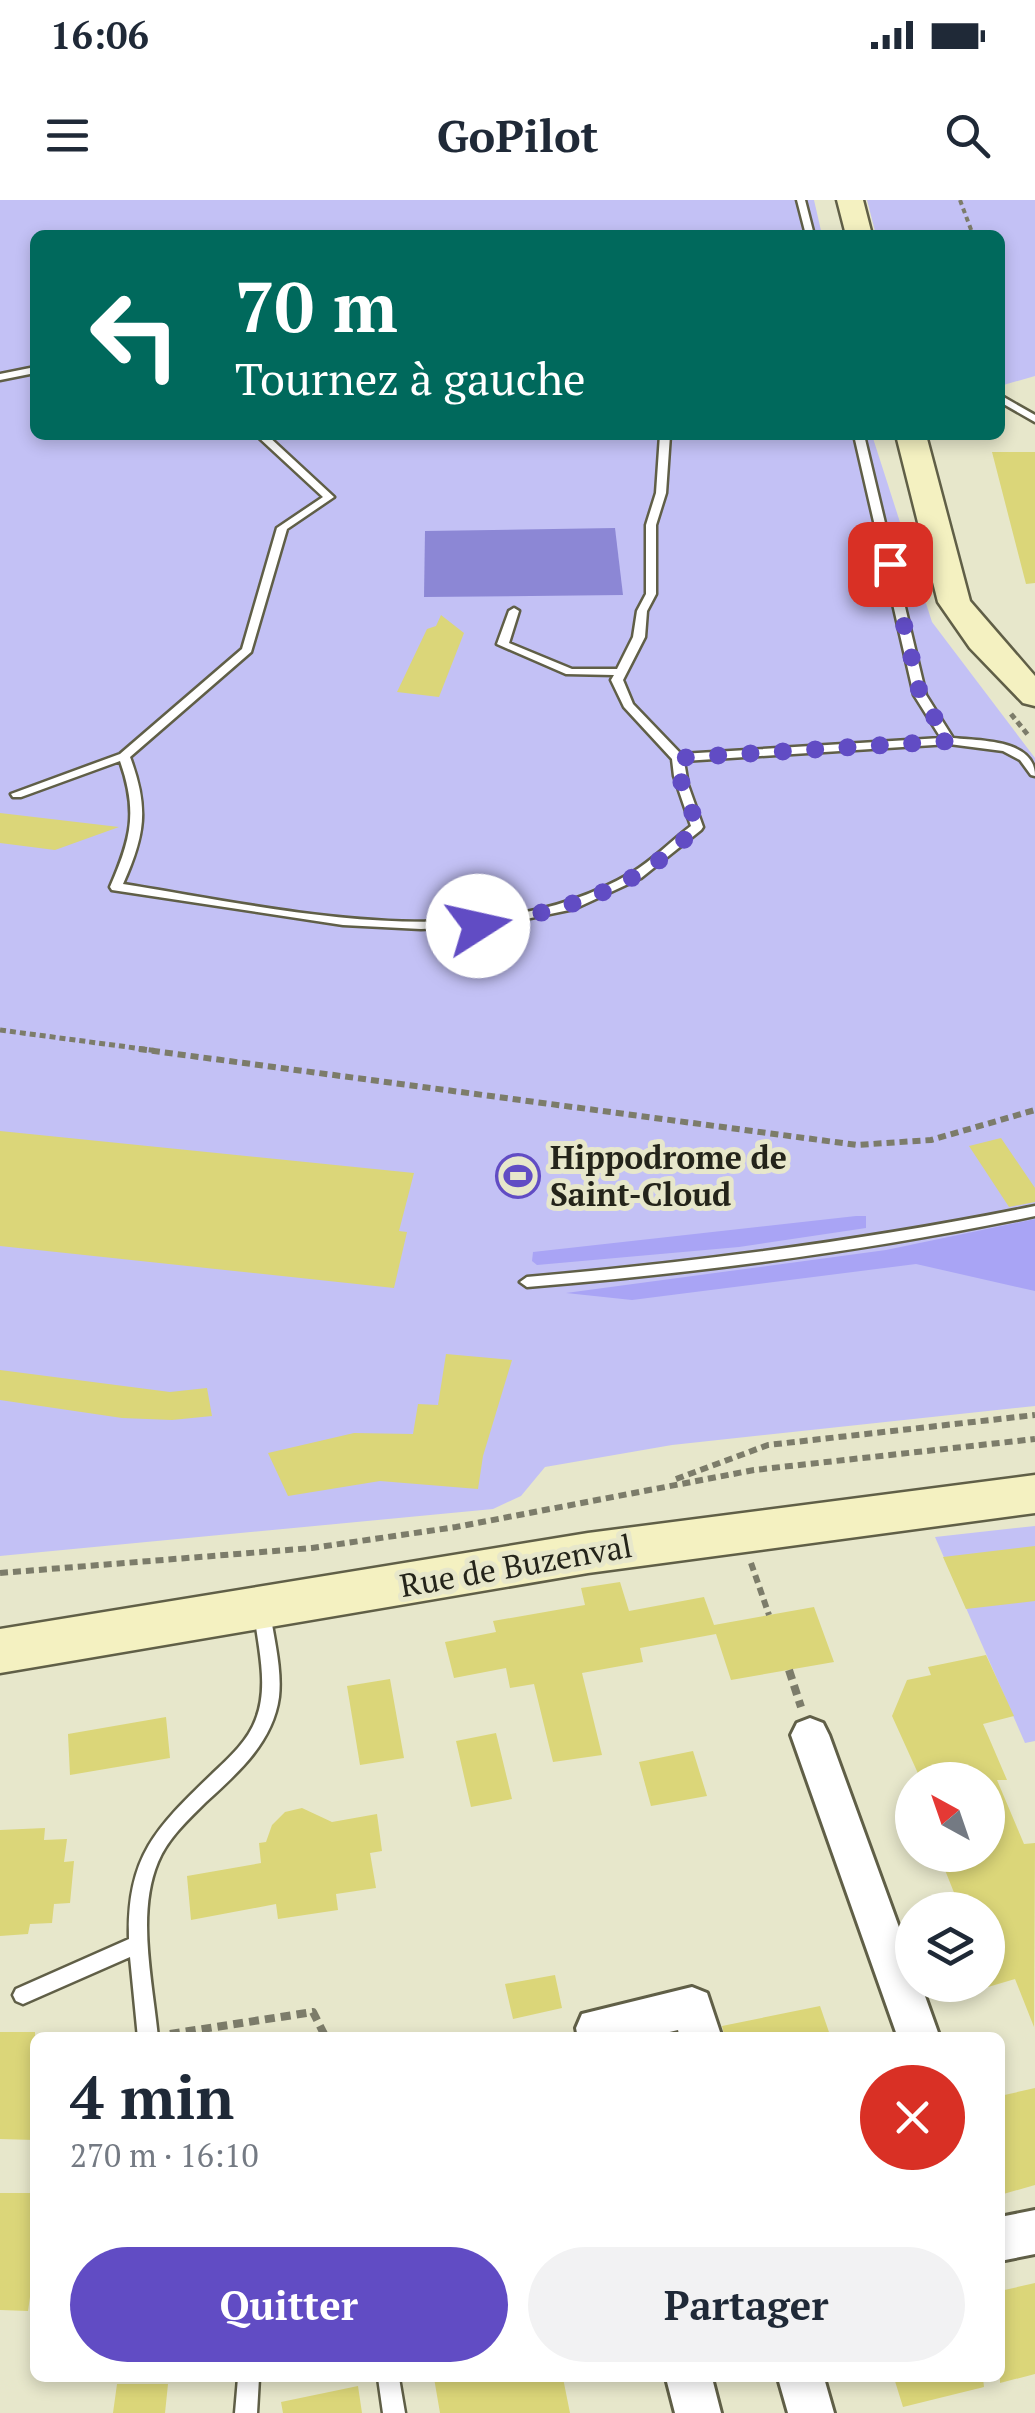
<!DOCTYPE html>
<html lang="fr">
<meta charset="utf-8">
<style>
:root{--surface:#fff;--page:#f2f2f3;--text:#1f2937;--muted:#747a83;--accent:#614cc4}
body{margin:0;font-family:"PT Serif",serif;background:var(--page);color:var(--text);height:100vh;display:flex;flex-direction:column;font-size:38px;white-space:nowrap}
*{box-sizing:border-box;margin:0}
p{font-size:32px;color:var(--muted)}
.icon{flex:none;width:55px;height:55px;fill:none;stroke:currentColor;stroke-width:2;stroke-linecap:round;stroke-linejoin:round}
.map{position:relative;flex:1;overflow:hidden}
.side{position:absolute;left:30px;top:1832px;width:975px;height:350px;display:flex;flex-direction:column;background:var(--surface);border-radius:15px;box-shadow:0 5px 15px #0003}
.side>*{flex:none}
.guide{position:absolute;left:30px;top:30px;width:975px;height:210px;border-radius:15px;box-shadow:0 5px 15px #0003;background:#00695c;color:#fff;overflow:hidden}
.needle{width:65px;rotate:320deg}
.buttons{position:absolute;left:895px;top:1562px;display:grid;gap:20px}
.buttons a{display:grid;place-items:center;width:110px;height:110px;border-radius:50%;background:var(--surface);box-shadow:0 5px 15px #0003;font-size:50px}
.pin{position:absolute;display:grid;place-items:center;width:85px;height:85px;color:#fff;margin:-42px;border-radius:20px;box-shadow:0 5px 15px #0006}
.me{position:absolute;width:110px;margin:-55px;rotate:80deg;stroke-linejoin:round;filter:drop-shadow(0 0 8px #0008)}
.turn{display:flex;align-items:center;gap:35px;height:210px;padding:0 40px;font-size:45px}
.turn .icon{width:130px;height:130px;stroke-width:2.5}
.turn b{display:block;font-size:70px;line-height:85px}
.round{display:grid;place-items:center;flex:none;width:105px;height:105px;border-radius:52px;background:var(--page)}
.headline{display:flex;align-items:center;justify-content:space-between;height:170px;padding:0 40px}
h1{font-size:60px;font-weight:800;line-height:75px}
.cta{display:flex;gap:20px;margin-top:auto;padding:20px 40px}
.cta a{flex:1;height:115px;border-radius:60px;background:var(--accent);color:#fff;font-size:40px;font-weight:800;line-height:115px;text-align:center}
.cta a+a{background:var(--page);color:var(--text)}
.status{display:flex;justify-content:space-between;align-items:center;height:70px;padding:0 50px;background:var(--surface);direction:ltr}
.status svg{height:28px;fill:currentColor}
header{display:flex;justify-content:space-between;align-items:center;height:130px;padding:0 40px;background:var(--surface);font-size:45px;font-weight:800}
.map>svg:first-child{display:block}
.green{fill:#c3c1f5}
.forest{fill:#a9a4f5}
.water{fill:#8c87d5}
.building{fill:#dbd679}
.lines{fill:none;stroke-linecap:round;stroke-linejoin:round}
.lane-casing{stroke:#605f47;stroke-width:5}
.street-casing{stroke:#605f47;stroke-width:6}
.secondary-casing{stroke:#605f47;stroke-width:5}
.path-far3{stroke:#7c7c6a;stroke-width:4;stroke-dasharray:5 4;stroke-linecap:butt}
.path-far2{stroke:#7c7c6a;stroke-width:5;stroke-dasharray:6 4;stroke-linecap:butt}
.path-far1{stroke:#7c7c6a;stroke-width:6;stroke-dasharray:8 5;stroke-linecap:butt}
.path{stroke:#7c7c6a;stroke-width:8;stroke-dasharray:10 6;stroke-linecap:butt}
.lane{fill:#fff;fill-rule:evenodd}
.street{fill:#fff;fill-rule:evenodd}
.secondary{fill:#f4f1c1;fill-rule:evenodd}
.route{stroke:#614cc4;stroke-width:18;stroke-dasharray:0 32.4}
.labels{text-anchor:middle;stroke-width:10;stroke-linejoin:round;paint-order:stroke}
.poi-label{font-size:32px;font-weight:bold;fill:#24241a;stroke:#e7e7cb;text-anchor:start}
.street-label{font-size:32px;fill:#24241a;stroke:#e7e7cb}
</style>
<div class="status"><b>16:06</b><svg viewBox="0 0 49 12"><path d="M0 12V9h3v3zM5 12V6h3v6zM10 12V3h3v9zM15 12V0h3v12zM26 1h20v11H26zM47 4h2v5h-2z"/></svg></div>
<header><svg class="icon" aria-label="menu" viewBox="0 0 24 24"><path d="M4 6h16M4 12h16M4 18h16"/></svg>GoPilot<svg class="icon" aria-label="search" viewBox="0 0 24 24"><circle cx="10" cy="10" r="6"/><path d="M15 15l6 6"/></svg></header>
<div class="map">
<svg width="1035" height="2213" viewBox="0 0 1035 2213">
<rect width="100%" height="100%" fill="#e7e7cb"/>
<path class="green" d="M0,0h814l8,35h-787v200h837l60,187 103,136v648l-363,39 -127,22 -24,29 -28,13 -493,47z
M867,0h168v176l-35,10v-151h-124z
M1035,1326v215l-10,2 -90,-206z"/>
<path class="forest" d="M856,1016h10v12l-127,19 -202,18 -5,-4 1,-9z
M1035,1019v72l-119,-27 -284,36 -66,-7 320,-43z"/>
<path class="water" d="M615,328l8,67 -199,2 1,-66z"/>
<path class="building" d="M992,252h43v131l-9,1z
M441,415l23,18 -25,64 -42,-5 30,-63 9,-3z
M0,613l119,14 -64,23 -55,-7z
M0,931l414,42 -15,58 8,1 -13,56 -394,-42z
M1001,938l34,50v14l-26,5 -40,-61z
M446,1154l66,6 -29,96 -5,33 -98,-8 -92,15 -20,-43 86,-20 59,1 5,-30 20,1z
M0,1170l170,22 37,-4 5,28 -40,4 -50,-2 -122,-18z
M1035,1346v55l-69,8 -23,-52z
M620,1382l9,29 75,-14 10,28 100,-18 20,55 -103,18 -15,-46 -76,14 3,14 -61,11 20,82 -49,7 -19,-78 -24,4 -4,-20 -52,10 -9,-36 51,-10 -3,-11 92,-16 -4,-17z
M986,1455l28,61 -31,8 24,56h-10l27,64 11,-1 -1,184 -19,-48 -27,8v-77h-27l-22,-55h49v-75h-67l-29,-64 15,-36 24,-5 -3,-8z
M390,1479l14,79 -44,7 -13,-79z
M166,1517l4,41 -100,17 -2,-41z
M496,1533l16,66 -41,8 -15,-66z
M693,1551l14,45 -56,10 -12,-44z
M302,1608l30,14 45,-8 5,37 -12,2 6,35 -40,6 2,16 -60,9 -2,-15 -85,16 -4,-44 74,-13 -2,-20 7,-1 6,-17 13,-13z
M45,1628l-1,12 23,-1 -3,23 10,-1 -4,42 -16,1 -2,19 -22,1 -2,10 -28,2v-106z
M555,1775l7,33 -49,11 -8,-35z
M820,1806l11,32h-106l-3,-12z
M0,1832h35v108l-35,-1z
M1035,1888v97l-35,10v-99z
M0,1993h35v104h-5l-2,14 -28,-1z
M1035,2083v91l-35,9v-92z
M434,2178h129l7,35h-130z
M894,2178h89l1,9 -81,20z
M117,2184h51l-3,29h-52z
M358,2186l4,27h-79l-2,-11z"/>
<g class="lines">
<g class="lane-casing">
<path id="lane" d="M797,0h8l9,35h-8z
M35,167v6l-35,7v-6z
M1000,195l35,20v7l-35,-20z
M256,235h11l67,62 -47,32 -36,123 -121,105c19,51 15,78 -7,127 159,25 360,76 508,-11 21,-12 40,-32 60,-47l-17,-50 -2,-17 -48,-52 -13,-27 3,-5 -48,-1 -69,-30 12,-33 5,-3 5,3 -10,32 63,26h45l16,-32 4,-26 9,-17v-69l10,-32 4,-58h10l-4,58 -10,32v69l-9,17 -2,26 -22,43 10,24 48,50 260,-16 -27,-43 -60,-260h10l62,260 27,43c27,3 82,1 82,38l-4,-1 -11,-15 -17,-9 -54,-7 -265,17 4,24 15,42 -2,3 -60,48 -67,31 -77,16 -76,4 -78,-4 -231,-35 -2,-3c21,-48 28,-75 10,-126l-99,36h-8l-2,-3 109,-40 122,-105 35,-121 46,-31z
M1035,1006v10c-168,35 -337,57 -508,71l-7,-5 7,-5c171,-15 340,-37 508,-71z
M262,1405l6,2 2,5c4,27 12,57 9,85 -6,45 -41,76 -73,105 -18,18 -38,36 -48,60 -22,52 -5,121 0,176h-20l-8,-81 -107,47 -7,-3 -3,-6 3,-6 113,-50c-2,-83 27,-111 83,-165 17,-16 36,-33 44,-55 13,-33 2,-72 -2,-107l2,-5z
M238,2178h21l-2,35h-22z
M378,2178h21l6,35h-22z"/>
</g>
<g class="street-casing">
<path id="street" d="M810,1518l13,5 6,12 83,228v22h9l19,53h-42l-107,-303 6,-12z
M692,1787l15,6 15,45h-42l-2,-8 -34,8h-66l-2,-10 6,-14z
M1035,2010v44l-35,7v-44z
M666,2178h46l9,35h-46z
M778,2178h46l10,35h-46z"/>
</g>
<g class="secondary-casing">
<path id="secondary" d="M837,0h26l9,35h-26z
M896,235h30l44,166 65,75v30l-12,-3 -53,-55 -32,-46z
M1035,1275v38l-447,60 -588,100v-44l588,-96z"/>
</g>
<path class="path-far3" d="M960,0l13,35"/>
<path class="path-far2" d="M1011,514l17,21
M0,830l158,21"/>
<path class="path-far1" d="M139,849l718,96 74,-5 104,-30
M676,1279l92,-34 267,-30
M751,1363l18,52
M0,1373l312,-25 144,-21 298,-57 281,-31"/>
<path class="path" d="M789,1470l12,37
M170,1834l143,-22 13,26"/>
<use href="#lane" class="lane"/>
<use href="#street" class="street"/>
<use href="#secondary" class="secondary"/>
</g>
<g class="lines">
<path class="route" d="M478,726c84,-15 158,-35 218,-98 -4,-26 -19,-44 -18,-70l271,-17 -29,-47 -30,-130"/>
</g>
<defs>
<g id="stadium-ring" transform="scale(2.25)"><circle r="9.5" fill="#e7e7cb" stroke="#614cc4" stroke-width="1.5"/><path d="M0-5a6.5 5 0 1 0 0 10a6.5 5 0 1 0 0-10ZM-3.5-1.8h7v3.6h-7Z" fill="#614cc4"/></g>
</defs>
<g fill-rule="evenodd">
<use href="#stadium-ring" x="518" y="976"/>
</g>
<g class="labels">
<g class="poi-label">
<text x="550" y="969">Hippodrome de<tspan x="550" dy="37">Saint-Cloud</tspan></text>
</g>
<g class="street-label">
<text transform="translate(516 1366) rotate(-10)" y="11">Rue de Buzenval</text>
</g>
</g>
</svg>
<div class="buttons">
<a><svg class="needle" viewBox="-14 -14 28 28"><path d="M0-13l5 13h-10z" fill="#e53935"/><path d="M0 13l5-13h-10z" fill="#747a83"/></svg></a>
<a><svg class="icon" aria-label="layers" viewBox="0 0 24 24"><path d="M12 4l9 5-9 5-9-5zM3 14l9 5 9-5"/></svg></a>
</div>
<div class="pin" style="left:890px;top:364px;background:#d93025"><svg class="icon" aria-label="arrive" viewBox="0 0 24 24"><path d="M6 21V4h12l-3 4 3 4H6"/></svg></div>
<svg class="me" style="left:478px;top:726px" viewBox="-20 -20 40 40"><circle r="19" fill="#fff"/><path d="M0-13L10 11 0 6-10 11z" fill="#614cc4"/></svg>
<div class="guide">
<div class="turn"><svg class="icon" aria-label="left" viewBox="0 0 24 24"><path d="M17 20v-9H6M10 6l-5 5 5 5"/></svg><div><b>70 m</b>Tournez à gauche</div></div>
</div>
<section class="side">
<div class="headline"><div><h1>4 min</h1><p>270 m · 16:10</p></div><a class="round" style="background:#d93025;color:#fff"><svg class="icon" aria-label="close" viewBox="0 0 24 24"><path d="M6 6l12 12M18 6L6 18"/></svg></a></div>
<div class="cta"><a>Quitter</a><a>Partager</a></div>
</section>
</div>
